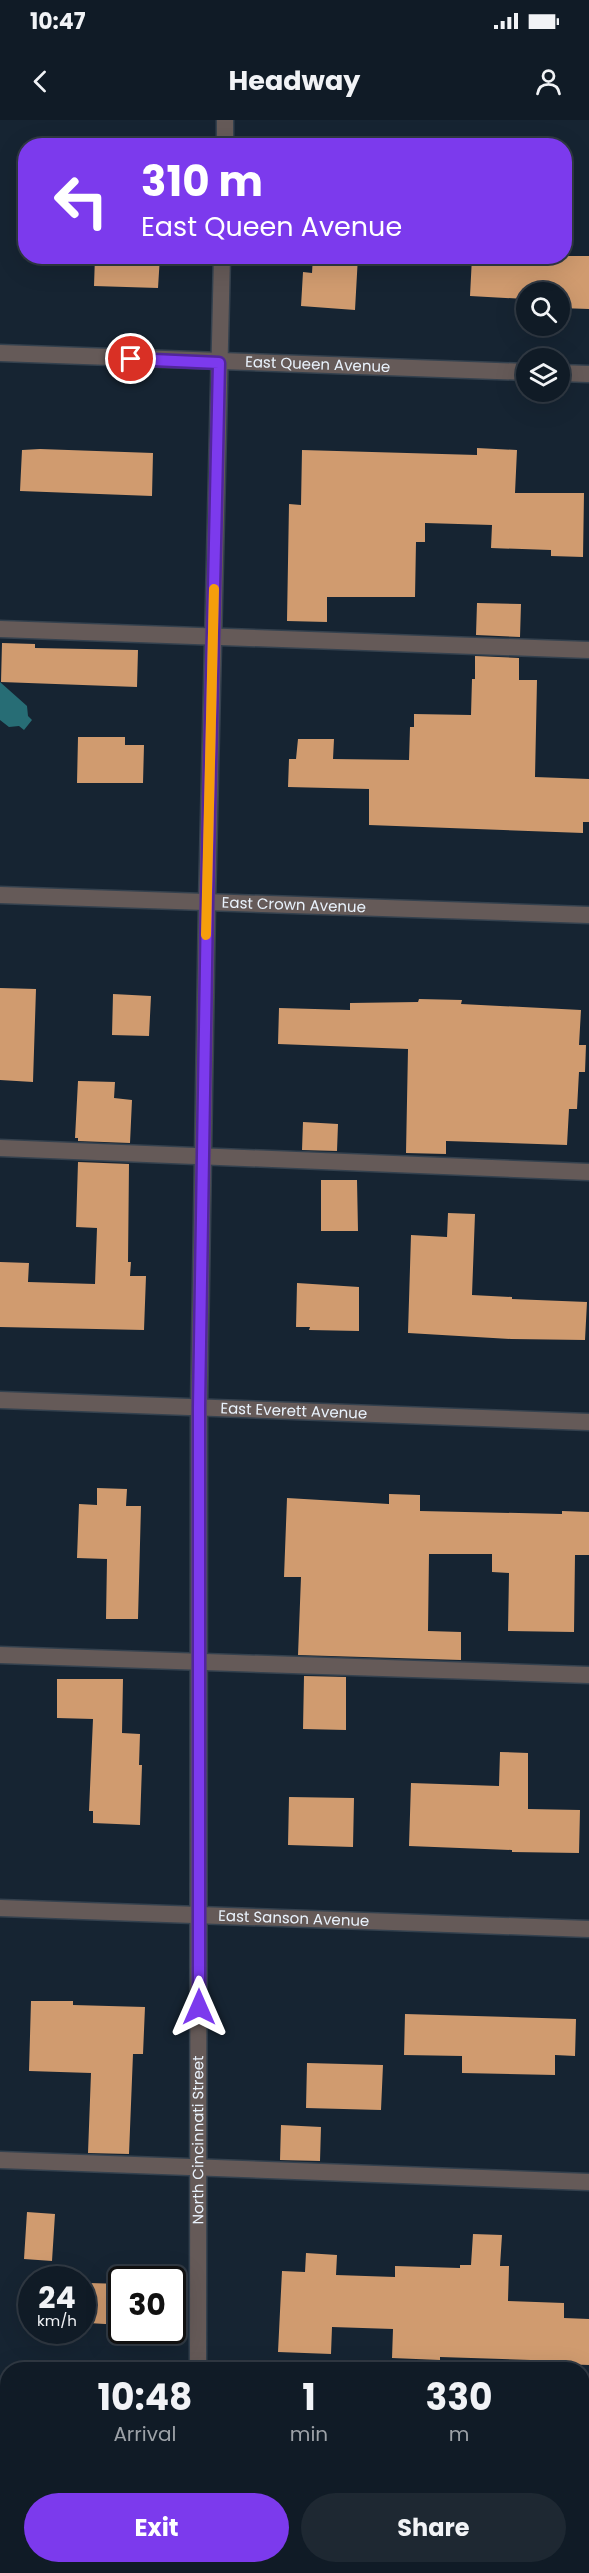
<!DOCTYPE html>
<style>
:root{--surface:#101b26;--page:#1e2832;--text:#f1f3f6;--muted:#9ca1a7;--line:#303943;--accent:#7c3aed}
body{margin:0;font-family:Poppins,sans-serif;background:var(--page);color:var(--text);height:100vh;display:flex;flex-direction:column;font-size:22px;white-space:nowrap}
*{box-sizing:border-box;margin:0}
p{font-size:20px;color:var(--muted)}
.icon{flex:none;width:33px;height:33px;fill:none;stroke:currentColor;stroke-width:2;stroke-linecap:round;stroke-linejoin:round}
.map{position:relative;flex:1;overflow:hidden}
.sheet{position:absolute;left:0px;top:2242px;width:590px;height:212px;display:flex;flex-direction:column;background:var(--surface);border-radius:24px 24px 0 0;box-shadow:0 6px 24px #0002,0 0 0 2px var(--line)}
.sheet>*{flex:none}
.hud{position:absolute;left:18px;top:18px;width:554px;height:126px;border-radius:24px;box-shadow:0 6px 24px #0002,0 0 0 2px var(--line);background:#7c3aed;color:#fff;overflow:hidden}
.tools{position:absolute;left:516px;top:162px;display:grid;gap:12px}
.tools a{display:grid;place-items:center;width:54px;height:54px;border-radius:50%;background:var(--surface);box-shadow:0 6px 24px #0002,0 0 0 2px var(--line);font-size:30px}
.speed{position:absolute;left:18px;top:2146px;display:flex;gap:12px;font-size:30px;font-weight:700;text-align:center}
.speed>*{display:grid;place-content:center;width:78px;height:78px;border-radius:50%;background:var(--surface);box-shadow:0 6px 24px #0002,0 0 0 2px var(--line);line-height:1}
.speed small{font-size:15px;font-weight:400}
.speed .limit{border:3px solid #111;border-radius:9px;background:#fff;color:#111}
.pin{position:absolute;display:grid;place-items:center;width:51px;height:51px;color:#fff;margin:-26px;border:3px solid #fff;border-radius:50%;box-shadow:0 2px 6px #0007}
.me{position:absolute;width:66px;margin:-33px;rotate:0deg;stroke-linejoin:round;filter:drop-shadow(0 0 4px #0008)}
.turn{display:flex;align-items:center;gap:21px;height:126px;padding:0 24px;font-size:27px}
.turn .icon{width:78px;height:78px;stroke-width:2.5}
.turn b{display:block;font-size:42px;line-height:51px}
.eta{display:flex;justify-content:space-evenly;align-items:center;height:102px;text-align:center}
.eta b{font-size:36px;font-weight:700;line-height:42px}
.cta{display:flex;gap:12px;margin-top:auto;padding:12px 24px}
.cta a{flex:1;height:69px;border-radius:36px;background:var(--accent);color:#fff;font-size:24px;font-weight:700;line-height:69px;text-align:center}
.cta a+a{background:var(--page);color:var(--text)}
.status{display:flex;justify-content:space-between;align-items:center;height:42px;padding:0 30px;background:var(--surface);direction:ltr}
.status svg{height:16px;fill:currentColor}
header{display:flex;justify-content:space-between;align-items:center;height:78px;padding:0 24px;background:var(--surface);font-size:27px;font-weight:700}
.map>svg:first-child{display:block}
.water{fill:#276d75}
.building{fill:#d09b6f}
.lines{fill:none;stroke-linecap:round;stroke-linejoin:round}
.service-casing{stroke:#34414e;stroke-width:19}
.minor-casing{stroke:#34414e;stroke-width:19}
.service{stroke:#655a58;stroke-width:16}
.minor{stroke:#655a58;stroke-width:16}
.route-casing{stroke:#51269a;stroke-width:15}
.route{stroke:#7c3aed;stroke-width:10}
.slow{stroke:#f59e0b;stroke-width:10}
.labels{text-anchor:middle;stroke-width:6;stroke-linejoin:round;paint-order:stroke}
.street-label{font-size:15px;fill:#e9f2fc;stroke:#070d13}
</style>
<div class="status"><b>10:47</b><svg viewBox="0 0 49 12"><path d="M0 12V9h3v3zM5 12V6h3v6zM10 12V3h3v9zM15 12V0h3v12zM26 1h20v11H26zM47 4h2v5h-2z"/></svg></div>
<header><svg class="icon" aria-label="back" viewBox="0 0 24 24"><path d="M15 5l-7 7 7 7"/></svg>Headway<svg class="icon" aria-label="person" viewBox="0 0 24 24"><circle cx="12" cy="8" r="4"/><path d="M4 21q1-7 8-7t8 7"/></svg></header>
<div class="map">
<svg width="589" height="2453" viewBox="0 0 589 2453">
<rect width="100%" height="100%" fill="#162432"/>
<path class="water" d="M0,562l27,24 1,10 4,4 -8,10 -5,-4 -10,1 -9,-7z"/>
<path class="building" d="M95,136h65l-2,32 -64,-2z
M313,136h45l-3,54 -54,-4 2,-34 9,1z
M546,136h43v53l-29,-1v-16h-34v7l-56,-3 2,-39 74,4z
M477,328l40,2 -2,43h69l-1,64 -32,-1v-6l-60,-2 1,-23 -67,-2v19h-9l-1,55h-88v25l-40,-1 2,-117 12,1 1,-55 175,5z
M40,329l113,4 -1,43 -132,-5 2,-41z
M477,483l44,1 -1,33 -44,-2z
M2,523l33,1v4l103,2 -1,37 -136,-5z
M475,536l44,2v22h18l-2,97 54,2v43h-6v11l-214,-8v-36l-81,-2 1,-28h7l2,-20h36l-1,20 76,1 1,-33h4v-13l57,1 1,-36h3z
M78,617h47v8h19l-1,38h-66z
M0,868l36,1 -3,93 -33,-2z
M113,874l38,2 -2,40 -37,-1z
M419,879l43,1 -1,4 120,6 -2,35h7l-1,27h-6l-2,37h-8l-2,36 -121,-4v13l-40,-1 2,-104 -130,-5 1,-36 71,2v-7l68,-1z
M78,961l37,1 -1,16 18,2 -2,43 -52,-2v-3h-3z
M303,1002l35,2 -1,27 -35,-1z
M78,1042l51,2 -1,98h3l-1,14h16l-2,54 -144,-3v-65l29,1 -1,19 67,2 2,-56 -21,-1z
M321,1060h36l1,51h-37z
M448,1093l27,1 -3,81 40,2v2l75,3 -2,38 -74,-1 -103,-6 3,-98 36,2z
M297,1163l62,4v44l-50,-1 1,-3h-14z
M97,1368l30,1 -1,17h15l-3,113h-32l1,-60 -30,-1 2,-54 18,1z
M389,1374l31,1v16l142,3v-3l27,1v43h-14l-1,77 -66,-1 1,-58 -17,-1v-18h-63l-1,77 33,1v28l-163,-5 3,-78h-17l3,-79 102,6z
M304,1556l42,1v53l-43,-1z
M57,1559h66l-1,54 18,1 -1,31h3l-2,60 -47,-2v-12h-4l4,-92 -36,-1z
M500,1632l28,1v56l52,1 -1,43 -67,-1v-2l-103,-4 2,-63 88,3z
M289,1677l65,1 -1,49 -65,-2z
M31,1881h42v4l72,2 -2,47h-10l-4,100 -41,-1 3,-80 -62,-2z
M405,1894l171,5 -1,37 -20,-1v20l-93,-2v-17l-58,-1z
M307,1943l76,2 -2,45 -75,-2z
M281,2005l40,2 -1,34 -40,-1z
M27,2092l28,2 -3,47 -28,-2z
M473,2114l29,1 -2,31h9l-1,35 56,2v15l25,1v46l-58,-2v-3l-91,-3v3l-48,-2 1,-29 -61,-2 -1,27 -53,-2 4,-81 23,1 1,-19 31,2 -1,20 59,2v-11l65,2v-3h11z
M89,2163l33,1v41l-34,-2z"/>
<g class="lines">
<g class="service-casing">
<path id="service" d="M0,509l589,21
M0,1028l589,24
M0,1535l589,20
M0,2040l589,22"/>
</g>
<g class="minor-casing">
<g id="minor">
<path d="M225,26v-26"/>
<path id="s1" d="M0,233l526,19"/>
<path d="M560,253l29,1"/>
<path id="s2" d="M0,775l589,20"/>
<path id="s3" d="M0,1280l589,22"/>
<path id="s4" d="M0,1788l589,21"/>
<path id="s5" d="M198,2250l1,-963 8,-504 15,-647"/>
<path d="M0,2297h8"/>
<path d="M582,2315l7,1"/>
<path d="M192,2453v-7"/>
</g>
</g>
<use href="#service" class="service"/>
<use href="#minor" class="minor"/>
</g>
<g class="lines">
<g class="route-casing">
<path id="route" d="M131,239l88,4 -12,540 -8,504v600"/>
</g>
<use href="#route" class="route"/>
<path class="slow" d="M206,815l8,-346"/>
</g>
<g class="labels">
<g class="street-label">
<text dy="5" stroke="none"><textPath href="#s1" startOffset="318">East Queen Avenue</textPath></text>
<text dy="5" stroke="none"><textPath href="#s2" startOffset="294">East Crown Avenue</textPath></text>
<text dy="5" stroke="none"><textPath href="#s3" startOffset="294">East Everett Avenue</textPath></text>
<text dy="5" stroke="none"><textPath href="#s4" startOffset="294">East Sanson Avenue</textPath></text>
<text dy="5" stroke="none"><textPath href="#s5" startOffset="230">North Cincinnati Street</textPath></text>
</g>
</g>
</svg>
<div class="tools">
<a><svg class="icon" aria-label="search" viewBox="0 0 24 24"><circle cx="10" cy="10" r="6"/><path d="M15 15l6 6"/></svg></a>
<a><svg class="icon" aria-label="layers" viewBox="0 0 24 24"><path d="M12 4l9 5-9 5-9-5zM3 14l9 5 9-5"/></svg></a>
</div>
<div class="speed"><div>24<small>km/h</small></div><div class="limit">30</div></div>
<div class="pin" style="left:131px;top:239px;background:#d93025"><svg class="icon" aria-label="arrive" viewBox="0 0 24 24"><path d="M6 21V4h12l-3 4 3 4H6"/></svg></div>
<svg class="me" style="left:199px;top:1887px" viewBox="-20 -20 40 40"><path d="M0-17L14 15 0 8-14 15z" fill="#7c3aed" stroke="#fff" stroke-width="4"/></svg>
<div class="hud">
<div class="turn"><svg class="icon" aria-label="left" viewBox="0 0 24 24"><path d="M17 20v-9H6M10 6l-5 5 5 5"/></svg><div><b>310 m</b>East Queen Avenue</div></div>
</div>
<section class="sheet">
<div class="eta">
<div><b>10:48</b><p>Arrival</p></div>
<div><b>1</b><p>min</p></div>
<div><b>330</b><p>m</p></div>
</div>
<div class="cta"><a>Exit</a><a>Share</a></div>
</section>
</div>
